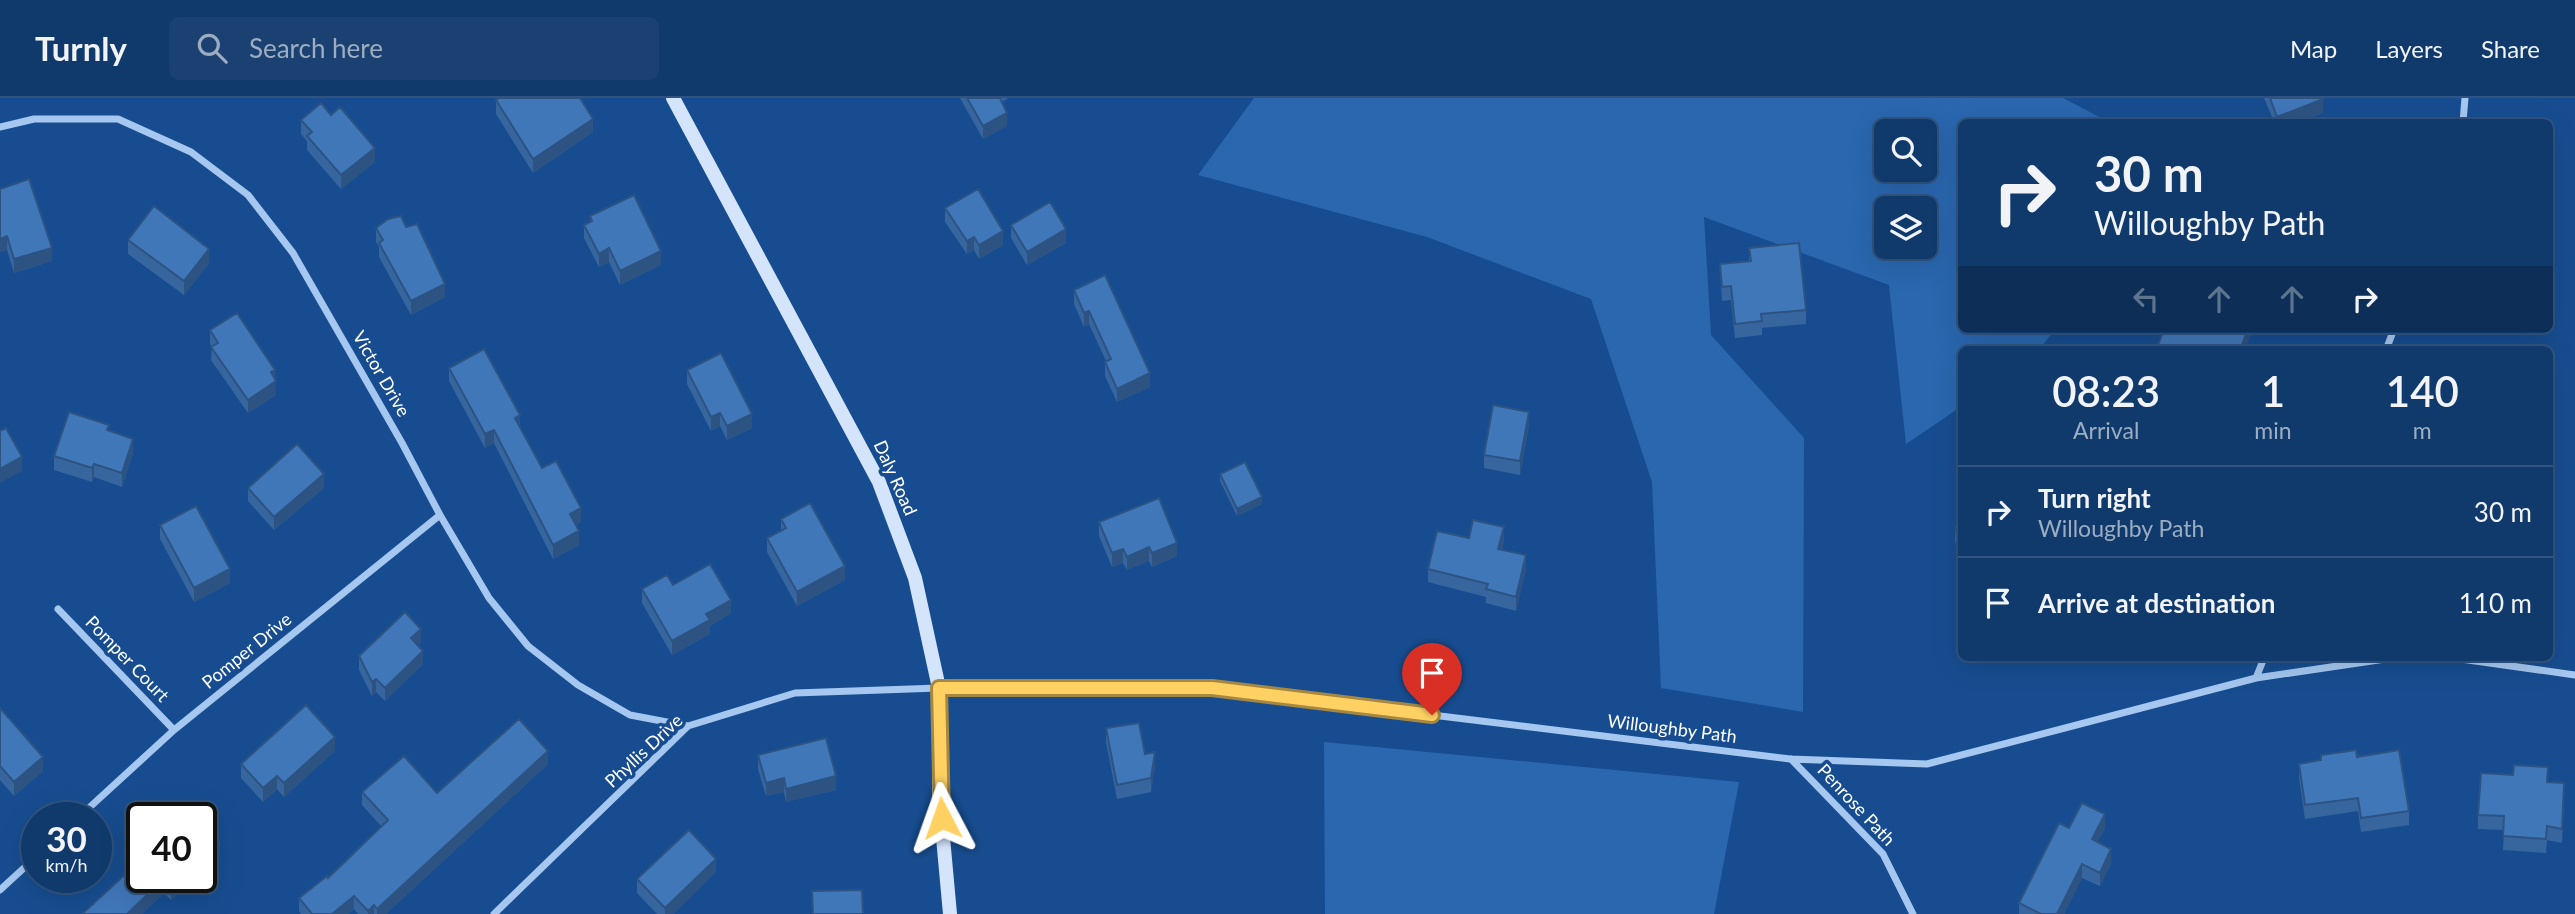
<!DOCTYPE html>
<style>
:root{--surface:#113a6c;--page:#1a4172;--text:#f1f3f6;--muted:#9cadc2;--line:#30547f}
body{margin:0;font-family:Lato,sans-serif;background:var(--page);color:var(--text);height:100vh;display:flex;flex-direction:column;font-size:26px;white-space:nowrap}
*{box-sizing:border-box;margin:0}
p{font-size:23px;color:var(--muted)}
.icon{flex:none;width:38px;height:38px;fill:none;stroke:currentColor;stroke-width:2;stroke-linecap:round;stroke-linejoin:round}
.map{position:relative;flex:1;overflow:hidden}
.details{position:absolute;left:1958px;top:248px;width:595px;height:315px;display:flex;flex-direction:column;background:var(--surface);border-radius:10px;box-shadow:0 7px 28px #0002,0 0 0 2px var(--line)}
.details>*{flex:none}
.guide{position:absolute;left:1958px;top:21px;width:595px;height:214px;border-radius:10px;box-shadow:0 7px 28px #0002,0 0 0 2px var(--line);background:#113a6c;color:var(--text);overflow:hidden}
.fabs{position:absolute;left:1874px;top:21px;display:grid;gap:14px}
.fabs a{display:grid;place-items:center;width:63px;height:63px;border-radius:10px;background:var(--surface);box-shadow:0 7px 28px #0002,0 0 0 2px var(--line);font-size:35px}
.speed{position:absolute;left:21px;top:704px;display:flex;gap:14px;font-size:35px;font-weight:700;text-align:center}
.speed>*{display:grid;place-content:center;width:91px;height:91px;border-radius:50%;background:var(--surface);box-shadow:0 7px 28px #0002,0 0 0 2px var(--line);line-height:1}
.speed small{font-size:18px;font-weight:400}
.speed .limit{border:4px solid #111;border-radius:10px;background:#fff;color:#111}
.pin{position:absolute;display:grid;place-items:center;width:60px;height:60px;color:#fff;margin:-72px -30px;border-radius:50% 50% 50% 0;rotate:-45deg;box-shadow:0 0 7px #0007}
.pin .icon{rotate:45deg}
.me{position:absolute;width:77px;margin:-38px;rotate:356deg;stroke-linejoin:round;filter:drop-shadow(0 0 5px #0008)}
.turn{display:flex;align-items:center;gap:24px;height:147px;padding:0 21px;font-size:32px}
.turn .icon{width:91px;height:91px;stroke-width:2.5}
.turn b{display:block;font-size:49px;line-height:60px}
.lanes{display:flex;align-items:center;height:66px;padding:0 21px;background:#0003;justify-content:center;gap:35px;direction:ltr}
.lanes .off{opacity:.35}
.eta{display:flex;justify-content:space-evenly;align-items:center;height:119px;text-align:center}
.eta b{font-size:42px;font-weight:600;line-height:49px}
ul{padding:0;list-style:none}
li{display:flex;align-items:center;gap:21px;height:91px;padding:0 21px;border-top:2px solid var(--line)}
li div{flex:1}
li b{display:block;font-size:26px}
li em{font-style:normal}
header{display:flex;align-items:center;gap:42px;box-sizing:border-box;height:98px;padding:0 35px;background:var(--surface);border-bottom:2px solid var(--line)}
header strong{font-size:33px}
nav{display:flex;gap:38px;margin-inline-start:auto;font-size:24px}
.search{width:490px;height:63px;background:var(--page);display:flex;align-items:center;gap:18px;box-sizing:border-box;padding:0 24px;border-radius:10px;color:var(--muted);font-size:26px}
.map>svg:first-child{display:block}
.green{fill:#2a67af;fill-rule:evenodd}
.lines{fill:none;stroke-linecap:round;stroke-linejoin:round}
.street{stroke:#a5c7f0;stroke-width:7}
.secondary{stroke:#d3e4fb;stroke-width:14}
.wall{fill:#37669f}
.shaded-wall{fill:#2d5382}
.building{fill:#4077b9;stroke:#2d5382;stroke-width:2}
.route-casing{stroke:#a68840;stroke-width:18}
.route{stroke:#ffd163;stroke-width:12}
.labels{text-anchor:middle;stroke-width:7;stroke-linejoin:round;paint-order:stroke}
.street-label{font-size:18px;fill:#fff;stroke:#174d90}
</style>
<header>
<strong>Turnly</strong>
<div class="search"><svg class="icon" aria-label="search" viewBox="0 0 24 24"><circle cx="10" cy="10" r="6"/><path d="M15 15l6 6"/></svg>Search here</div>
<nav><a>Map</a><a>Layers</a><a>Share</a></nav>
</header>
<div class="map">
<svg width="2575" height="816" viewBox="0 0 2575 816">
<rect width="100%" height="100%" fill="#174d90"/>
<path class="green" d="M1254,0h809l46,24h-147v207h93l-16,21h-77v56l-56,38 -17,-159 -185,-68 7,118 93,103 -1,274 -142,-24 -9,-206 -61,-183 -164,-62 -229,-62zM1886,33h39v39h-39zM1886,110h39v39h-39z
M1324,644l415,40 -25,132h-389z"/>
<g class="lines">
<path class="street" d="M2463,24l2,-24
M0,29l34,-8h84l73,33 57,43 45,58 109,190 38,72 49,83 39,48 50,39 52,30 58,11
M2386,252l8,-21
M58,511l116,121
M2454,560l121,17
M2256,580l8,-20
M1791,661l92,95 30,60
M79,719l95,-87 266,-215
M0,792l37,-34
M494,816l194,-188 107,-33 144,-5h273l578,71 137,5 329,-86 136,-20"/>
<path class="secondary" d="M673,0l206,384 36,96 24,110v106l11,120"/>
</g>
<path class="wall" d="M960,0h48l-6,4 5,24 -24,13z
M2264,0h58l1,15 -24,9h-25z
M496,2l97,32 -60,41 -37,-59z
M301,22l74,42 -34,27 -34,-39v-9l-6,-7z
M0,91l52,72 -38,12 -7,-23 -7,2z
M945,110l58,37 -24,14 -5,-9 -7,4 -22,-32z
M590,118l71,49 -41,20 -11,-23 -10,5 -15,-29v-13l6,-3z
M1011,127l55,18 -39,22 -16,-27z
M406,129l39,70 -34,18 -32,-58v-11l-3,-4v-14z
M128,142l81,23 -25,32 -56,-41z
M1749,150l57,62v14l-44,4v7l-27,3 -4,-38 -9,1 -2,-37 29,-3z
M1074,192l76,97 -33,15 -12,-26v-14l1,-1 -17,-37 -5,3 -10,-23z
M210,232l66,65 -28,18 -37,-53 1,-14 -2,-2z
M449,270l71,60 22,40 39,54 -5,3 3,20 -26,14 -59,-116 -9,5 -36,-67z
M687,272l65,58 -25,12 -7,-14 -9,5 -24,-47z
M1529,327l-9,50 -36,-7v-13z
M109,333l24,22 -11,34 -28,-10 -2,5 -38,-12v-14z
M1220,376l42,30 -25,12 -17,-35z
M248,390h76l-50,42 -26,-29z
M781,421l64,61 -48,26 -30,-54v-14l14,-8z
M1099,424l78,34 -25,11 -3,-6 -22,9 -4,-7 -11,4 -13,-31z
M160,427l70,58 -36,19 -34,-63z
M1962,427v41l-7,-25v-14z
M1469,440l35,3 -2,9 24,19 -10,42 -30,-8v-6l-58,-15v-13z
M673,487l58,28 -21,13v8l-38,21 -30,-52v-14z
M421,544l-3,3 5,19 -38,37 -9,-9 -4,4 -13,-26v-14z
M0,610l43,63 -29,25 -14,-16z
M1106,630l39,26 10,12 -4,26 -34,7 -11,-57z
M335,653l-51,46 -7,-8 -14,13 -22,-24v-14z
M758,657l78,35 -50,12 -2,-10 -18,4 -8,-27z
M2321,657l36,2 52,54v14l-48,7 -3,-21 -53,8 -6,-41v-14l22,-4z
M548,666l-162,150h-28l-4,-5 -6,5h-47l-2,-3v-13l29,-20 53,-52 -19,-21v-13l75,1z
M2548,684l16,15 -2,46 -15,-3 -1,13 -43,-3 1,-20 -26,-1v-14z
M2069,730h36l-8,14 14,21 -11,23 -18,-8 -18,36h-45v-11z
M142,761l55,18 -26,23 -7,-7 -22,21h-60z
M716,774l-43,42h-16l-20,-21v-14z"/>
<path class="shaded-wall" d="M2323,1v14l-24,9h-22v-5z
M1007,15v13l-24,13v-13z
M593,21v13l-60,41v-14z
M375,50v14l-34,27v-14z
M1066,131v14l-39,22v-13z
M1003,133v14l-24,14v-14z
M7,138v14l-7,2v-13z
M974,139v13l-7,4v-13z
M52,150v13l-38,12v-14z
M609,150v14l-10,5v-13z
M209,151v14l-25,32v-14z
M661,153v14l-41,20v-14z
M445,186v13l-34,18v-14z
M1089,213v13l-5,3v-14z
M2248,231h5l-8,21h-5z
M275,272l1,25 -28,18v-13l23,-28z
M1150,275v14l-33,15v-13z
M1529,314v13l-9,50v-14z
M720,315v13l-9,5v-14z
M752,316v14l-25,12v-14z
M520,317v14l-5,-11z
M494,332v13l-9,5v-14z
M133,341v14l-11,34v-14z
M22,359v14l-22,12v-14z
M94,366v13l-2,5v-14z
M324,376v14l-50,42v-13z
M1262,399v7l-25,12v-7z
M581,410v14l-11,6v-14z
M1504,429v14l-6,22v-14z
M579,433v14l-26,14v-14z
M1177,445v13l-25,11v-14z
M1149,449v14l-22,9v-13z
M1123,451v14l-11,4v-14z
M1526,457v14l-10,42v-14z
M845,468v14l-48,26v-14z
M230,471v14l-36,19v-14z
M731,502v13l-21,13v8l-38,21v-14l34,-27z
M421,531v13l-10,10v-14z
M423,553v13l-38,37v-13z
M376,581v13l-4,4v-14z
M335,639v14l-51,46v-14z
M548,653v13l-162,150h-9v-5z
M1155,654v14l-4,26v-14z
M43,659v14l-29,25v-14z
M277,678v13l-14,13v-14z
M836,678v14l-50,12v-13z
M784,680v14l-18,4v-13z
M2105,716v14l-13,25v-14z
M220,745v14l-19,16v-13z
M2111,751v14l-11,23v-13z
M716,761v13l-43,42h-8v-6z
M2082,766v14l-18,36h-7z
M182,779h15l-26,23v-13z
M164,781v14l-22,21h-15z
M354,798v13l-6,5h-16z
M374,807v9h-6v-3z"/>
<path class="building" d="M499,0h81l13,21 -60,40 -37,-59z
M967,0h33l7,15 -24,13z
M2270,0h52l1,1 -46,18z
M321,5l10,12 9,-8 35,41 -34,27 -34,-39 5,-4 -11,-12z
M29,81l23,69 -38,11 -7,-23 -7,3v-50z
M978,91l25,42 -24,14 -5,-8 -7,4 -22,-33z
M634,97l27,56 -41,20 -11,-23 -10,6 -15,-29 8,-4 -2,-5z
M1050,104l16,27 -39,23 -16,-27z
M154,108l55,43 -25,32 -56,-41z
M401,118l5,11 11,-3 28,60 -34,17 -32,-58 4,-3 -7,-12 12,-9z
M1799,145l7,67 -45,4 1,7 -27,3 -4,-38 -9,1 -2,-23 31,-3 -2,-13z
M1105,177l45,98 -33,16 -12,-27 6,-3 -22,-48 -5,2 -10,-23z
M237,215l38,57 -4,2 5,9 -28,19 -37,-53 7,-4 -8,-13z
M2164,231h84l-8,21h-84z
M2499,247l14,5h-16z
M484,251l36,66 -5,3 27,50 14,-7 25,47 -11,6 9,17 -26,14 -59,-115 -9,4 -36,-66z
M721,255l31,61 -25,12 -7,-13 -9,4 -24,-47z
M1493,307l36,7 -9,49 -36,-6z
M69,314l40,13 -2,5 26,9 -11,34 -28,-9 -2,4 -38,-12z
M6,330l16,29 -22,12v-38z
M297,346l27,30 -50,43 -26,-29z
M1245,364l17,35 -25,12 -17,-35z
M1159,400l18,45 -25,10 -3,-6 -22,10 -4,-8 -11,4 -13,-31z
M810,405l35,63 -48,26 -30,-54 19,-10 -5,-9z
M196,408l34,63 -36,19 -34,-63z
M1473,422l31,7 -6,22 28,6 -10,42 -30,-8 2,-5 -60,-15 9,-38 32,7z
M1962,427v27l-7,-25z
M710,466l21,36 -25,14 4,6 -38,21 -30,-52 25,-14 6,10z
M405,514l16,17 -10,9 12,13 -38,37 -9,-9 -4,3 -13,-26z
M306,607l29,32 -51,46 -7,-7 -14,12 -22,-24z
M0,610l43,49 -29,25 -14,-16z
M519,621l29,32 -171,158 -3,-4 -6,6 -14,-15 -22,18h-20l-13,-16 28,-22 1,2 60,-58 -26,-28 42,-36 33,37z
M1139,625l6,31 10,-2 -4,26 -34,7 -11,-57z
M826,640l10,38 -50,13 -2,-11 -18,5 -8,-28z
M2356,652l1,7 42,-7 10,61 -48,7 -3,-20 -53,7 -6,-41 22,-4v-5z
M2514,667l34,2 -1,15 17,1 -2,46 -15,-3 -1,13 -43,-3 1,-20 -26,-1 3,-42 32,2z
M2082,705l23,11 -13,25 19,10 -11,24 -18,-9 -25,50h-16l-22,-11 40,-80 10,5z
M193,715l4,4h-9z
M201,724l19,21 -19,17z
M689,732l27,29 -51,49 -28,-29z
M142,761v18h40l-11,10 -7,-8 -37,35h-45z
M862,792l1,24h-50l-1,-23z"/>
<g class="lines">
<g class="route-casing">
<path id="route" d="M942,720l-3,-130h273l220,27"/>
</g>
<use href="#route" class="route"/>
</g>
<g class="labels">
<g class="street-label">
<text transform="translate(381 276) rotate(60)" y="6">Victor Drive</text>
<text transform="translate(895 380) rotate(66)" y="6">Daly Road</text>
<text transform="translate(247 553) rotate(-39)" y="6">Pomper Drive</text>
<text transform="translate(127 561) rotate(46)" y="6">Pomper Court</text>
<text transform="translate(1672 631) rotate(7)" y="6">Willoughby Path</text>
<text transform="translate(644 653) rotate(-43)" y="6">Phyllis Drive</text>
<text transform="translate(1856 707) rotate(47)" y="6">Penrose Path</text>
</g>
</g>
</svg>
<div class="fabs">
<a><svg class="icon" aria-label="search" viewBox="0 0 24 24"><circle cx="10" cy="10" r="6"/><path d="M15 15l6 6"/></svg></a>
<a><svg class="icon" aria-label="layers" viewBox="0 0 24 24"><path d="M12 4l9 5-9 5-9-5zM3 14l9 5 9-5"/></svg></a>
</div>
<div class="speed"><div>30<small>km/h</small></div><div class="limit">40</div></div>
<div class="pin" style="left:1432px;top:617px;background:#d93025"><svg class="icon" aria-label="arrive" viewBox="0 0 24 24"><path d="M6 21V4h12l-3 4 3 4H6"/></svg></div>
<svg class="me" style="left:942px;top:720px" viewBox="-20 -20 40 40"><path d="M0-17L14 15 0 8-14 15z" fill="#ffd163" stroke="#fff" stroke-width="4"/></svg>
<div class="guide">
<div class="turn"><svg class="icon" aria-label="right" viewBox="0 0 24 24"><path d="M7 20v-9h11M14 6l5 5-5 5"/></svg><div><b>30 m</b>Willoughby Path</div></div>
<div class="lanes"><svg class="icon off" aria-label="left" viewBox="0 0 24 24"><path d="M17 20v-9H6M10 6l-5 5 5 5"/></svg><svg class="icon off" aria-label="ahead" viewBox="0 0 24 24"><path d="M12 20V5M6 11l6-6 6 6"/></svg><svg class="icon off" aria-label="ahead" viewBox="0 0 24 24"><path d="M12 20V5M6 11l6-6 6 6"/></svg><svg class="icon" aria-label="right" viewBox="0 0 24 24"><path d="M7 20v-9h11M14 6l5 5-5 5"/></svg></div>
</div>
<section class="details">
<div class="eta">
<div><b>08:23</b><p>Arrival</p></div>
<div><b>1</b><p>min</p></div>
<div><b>140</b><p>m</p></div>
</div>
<ul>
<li><svg class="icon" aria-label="right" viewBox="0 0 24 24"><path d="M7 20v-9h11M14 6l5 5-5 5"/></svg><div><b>Turn right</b><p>Willoughby Path</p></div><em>30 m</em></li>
<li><svg class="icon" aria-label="arrive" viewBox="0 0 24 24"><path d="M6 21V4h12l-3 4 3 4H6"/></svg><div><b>Arrive at destination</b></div><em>110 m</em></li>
</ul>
</section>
</div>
